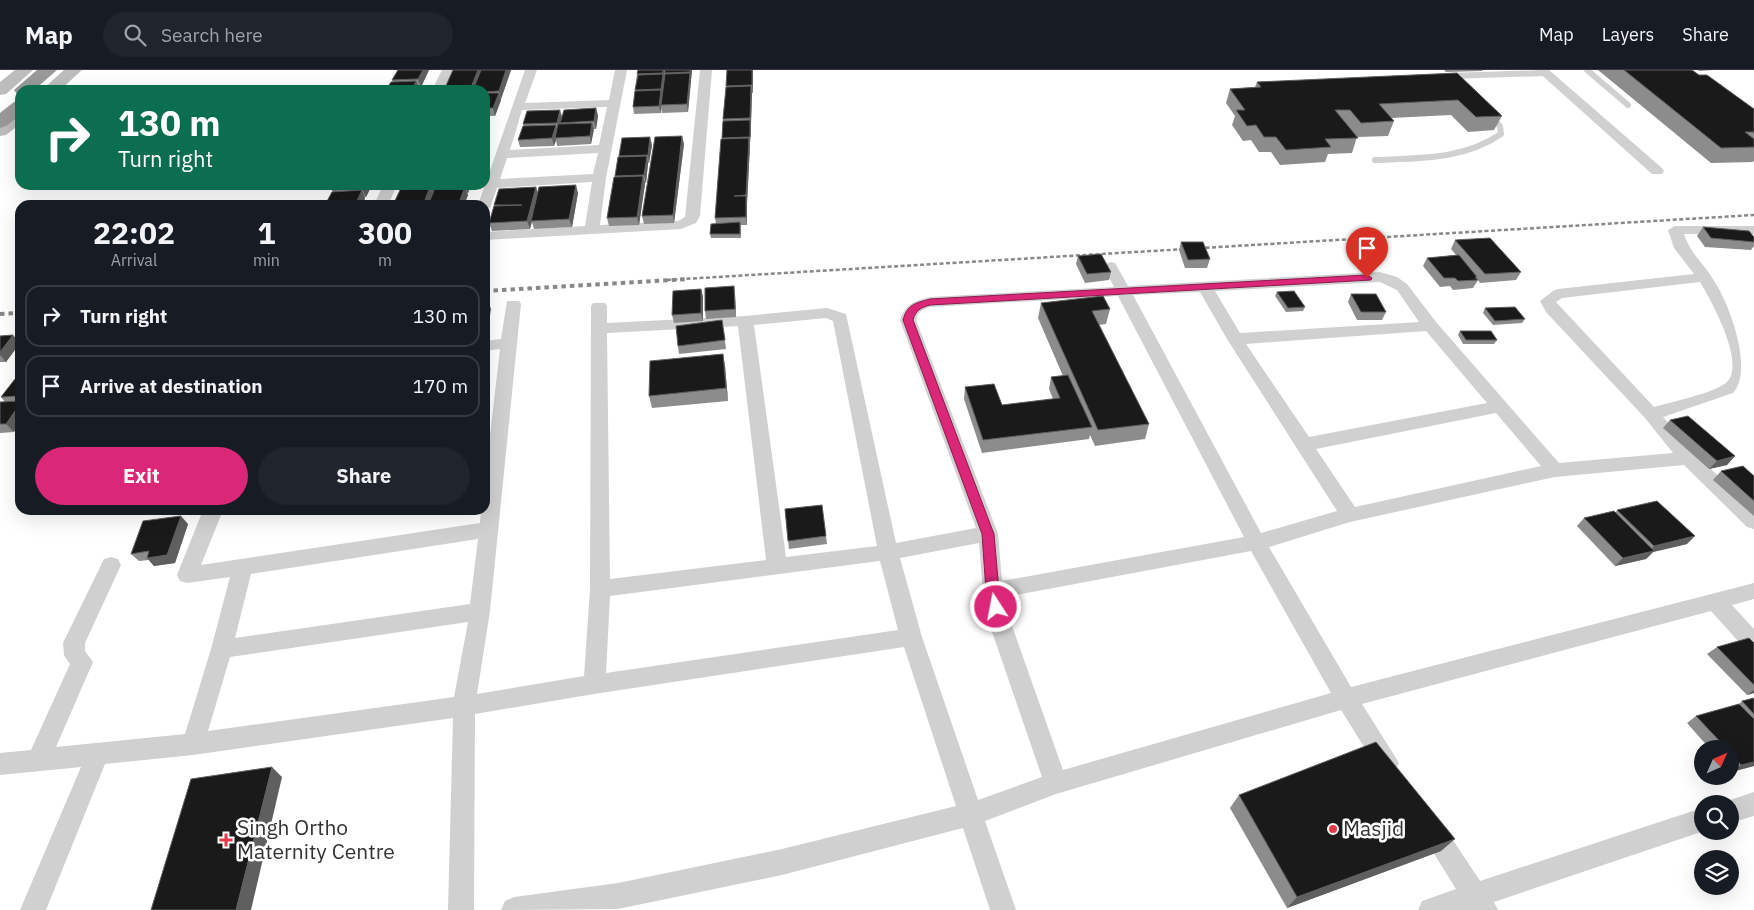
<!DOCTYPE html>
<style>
:root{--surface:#171b24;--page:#20242c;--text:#f1f3f6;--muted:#9ea1a6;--line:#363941;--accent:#db2777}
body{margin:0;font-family:"IBM Plex Sans",sans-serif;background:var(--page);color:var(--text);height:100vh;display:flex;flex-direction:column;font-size:19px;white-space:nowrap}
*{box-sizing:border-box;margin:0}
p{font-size:16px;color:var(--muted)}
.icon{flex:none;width:28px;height:28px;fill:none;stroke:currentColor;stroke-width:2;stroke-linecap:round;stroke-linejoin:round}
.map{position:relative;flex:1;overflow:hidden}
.drawer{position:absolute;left:15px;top:130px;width:475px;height:315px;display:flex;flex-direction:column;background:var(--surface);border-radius:15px;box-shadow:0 5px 20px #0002}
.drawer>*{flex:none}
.hud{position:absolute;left:15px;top:15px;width:475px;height:105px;border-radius:15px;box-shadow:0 5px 20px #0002;background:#0b6e4f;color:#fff;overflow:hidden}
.needle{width:32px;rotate:45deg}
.tools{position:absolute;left:1694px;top:670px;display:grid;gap:10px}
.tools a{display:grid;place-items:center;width:45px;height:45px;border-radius:50%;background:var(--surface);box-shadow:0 5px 20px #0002;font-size:25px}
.pin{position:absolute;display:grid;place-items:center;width:42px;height:42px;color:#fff;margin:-51px -21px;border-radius:50% 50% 50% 0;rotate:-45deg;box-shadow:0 0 5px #0007}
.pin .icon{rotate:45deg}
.me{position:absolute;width:55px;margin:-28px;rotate:349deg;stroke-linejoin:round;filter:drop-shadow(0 0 4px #0008)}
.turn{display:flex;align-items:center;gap:18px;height:105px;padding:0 20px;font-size:22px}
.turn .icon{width:65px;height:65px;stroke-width:2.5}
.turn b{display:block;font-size:35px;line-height:42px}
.eta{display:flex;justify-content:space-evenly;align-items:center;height:85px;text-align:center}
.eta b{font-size:30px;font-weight:800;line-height:35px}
.cta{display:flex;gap:10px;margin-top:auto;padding:10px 20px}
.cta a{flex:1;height:58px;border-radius:30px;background:var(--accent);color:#fff;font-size:20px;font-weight:800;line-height:58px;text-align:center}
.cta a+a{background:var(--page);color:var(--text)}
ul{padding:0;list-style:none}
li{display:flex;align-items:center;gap:15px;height:62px;margin:0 10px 8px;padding:0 10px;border:2px solid var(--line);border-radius:15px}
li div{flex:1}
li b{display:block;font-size:19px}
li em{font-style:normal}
header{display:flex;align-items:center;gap:30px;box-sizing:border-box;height:70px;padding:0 25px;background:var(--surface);border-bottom:1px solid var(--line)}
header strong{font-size:24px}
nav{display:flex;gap:28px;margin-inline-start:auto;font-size:18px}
.search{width:350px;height:45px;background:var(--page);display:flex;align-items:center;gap:12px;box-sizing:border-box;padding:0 18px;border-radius:28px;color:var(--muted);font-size:19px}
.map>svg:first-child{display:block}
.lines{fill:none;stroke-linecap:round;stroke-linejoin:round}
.lane{stroke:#d0d0d0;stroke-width:6}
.street{fill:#d0d0d0;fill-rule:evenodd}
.secondary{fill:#bdbdbd;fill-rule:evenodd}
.highway{fill:#9a9a9a;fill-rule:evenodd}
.rail-far1{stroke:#888;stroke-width:2.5;stroke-dasharray:4 2.5;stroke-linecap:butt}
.rail{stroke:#888;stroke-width:4;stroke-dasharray:4.5 4;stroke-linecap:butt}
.wall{fill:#8c8c8c}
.shaded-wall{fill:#5f5f5f}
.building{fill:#1a1a1a;stroke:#5f5f5f}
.route{fill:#db2777;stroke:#8e194d}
.poi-dot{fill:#e63946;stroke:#fff;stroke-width:2}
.labels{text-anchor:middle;stroke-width:5;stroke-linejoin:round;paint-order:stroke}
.near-poi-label{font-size:21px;fill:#333;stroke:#fff;text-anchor:start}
</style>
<header>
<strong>Map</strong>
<div class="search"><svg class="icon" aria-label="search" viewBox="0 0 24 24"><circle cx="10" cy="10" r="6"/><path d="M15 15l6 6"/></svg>Search here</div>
<nav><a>Map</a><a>Layers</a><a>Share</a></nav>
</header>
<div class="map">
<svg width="1754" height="840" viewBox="0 0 1754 840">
<rect width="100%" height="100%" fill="#fff"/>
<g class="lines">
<path class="lane" d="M1587,0l41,35
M1448,6l97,-3
M1375,90c44,-2 88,0 126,-26l-1,-8 -11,-10"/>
<path class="street" d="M442,0h12l-10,20h-12z
M525,0h12l-12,33 84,-3 6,-30h12l-21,108 -6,47 78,-4 7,-4 15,-147h12l-12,146 -4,7 -15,6 -196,11v-8l100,-6 7,-44 -95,6 -7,20 -5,1v-4h-7zM607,37l-8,38 -89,5 12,-40zM598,83l-5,21 -93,5 7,-21z
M1536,0h13l113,98 2,3 -2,3h-10z
M383,115h14l-9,20h-14z
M1675,156h79v8h-70c6,19 19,29 29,45 17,25 41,92 20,114l-70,24 31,36 60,57v19l-7,-2 -63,-62 -129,12 -205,45 -81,25 82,140 403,-104v16l-22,6 22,24v24l-8,-3 -35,-39 -349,93 37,59 -4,8 -8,3 -8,-3 -38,-61 -285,84 -71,27 31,89h-26l-27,-82 -181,47 -164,34 -117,1 4,-9 9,-4 104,-14 164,-34 174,-43 -52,-159 -310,47 -119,20 -1,196h-26l5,-192 -260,37 -88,9 -59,146h-26l61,-143 -81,8v-22l31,-3 39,-86 -6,-9 -1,-12 41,-84 7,-2 7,2 3,6 -36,78v8l8,11 -37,85 129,-13 26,-85 19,-72 -43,6 -7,-2 -3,-6 26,-65h20l-22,55 279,-42 1,-13h4v-32l15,-129 -15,2v-10l16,-2 6,-38h12l2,3 -31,307 -13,83 107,-18 6,-87 1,-283 2,-3h12l2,3v17l138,-7 82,-8 19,6 50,229 80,-15 -76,-208c5,-16 15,-19 30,-23l184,-10 -11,-21 7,-4 5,1 13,23 252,-14 17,5 10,7 29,38 123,141 114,-10 -28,-35 -99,-106 -6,-11 13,-10 5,-2 136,-15 -20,-26 -6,-18zM1380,212l17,8 22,32 -179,11 -25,-42zM1700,212c11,18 46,81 27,100 -12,11 -56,20 -73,25l-98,-105 6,-4zM1200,222l27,47 110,172 -76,22 -128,-238zM1118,226l126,241 -242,44 -4,-47 -82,-214c2,-8 6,-11 14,-13zM826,248l7,3 44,225 -91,11 -32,-232zM738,256l28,234 -156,19 -3,-246zM1426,261l61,72 -178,34 -63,-93zM1496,343l45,53 -186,41 -39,-58zM478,469l-8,65 -235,34 16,-64zM979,473l4,48 6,32 53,154 -64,23 -56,-163 -22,-79zM1251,481l80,142 -268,77 -52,-147 -6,-26zM880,491l18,69 -292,43 4,-77zM468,552l-14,75 -246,34 22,-74z
M1754,722v24l-24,7v-19l-9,-1z
M1702,738l2,23 -210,71 4,8h-80l4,-9 34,-12 -38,-61 3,-9 9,-3 9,3 41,62z"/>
<path class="secondary" d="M15,0h18l-27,24 -6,1v-13z
M64,0h18l-22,20h-18z
M20,40v14l-14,11 -6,1v-14l14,-11z"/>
<path class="highway" d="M37,0h20l-23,20h-14v5l-3,-1 -3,-4z
M20,31v14l-14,11 -6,2v-15l14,-11z"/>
<path class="rail-far1" d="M667,210l1087,-65"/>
<path class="rail" d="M485,221l203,-12
M0,244l20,-1"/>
</g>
<path class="wall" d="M398,0h31l-8,17h-2v3h-33l7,-8 -1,-2z
M453,0h58l-10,29h-1l1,1 -6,16h-10v-26z
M692,0l-4,42 -26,1 -1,-5v5l-27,1 -1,-7 4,-33z
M727,0h26v23h-1l-2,51 -3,59v22h-6v13h-30l-1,-4 6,-10 -1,-6 7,-79 1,-20 4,-32z
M1444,0h39l-1,1 -36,1z
M1598,0h94l62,62v28l-1,2 -42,1z
M1698,0h16l-15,1z
M1457,3l45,43 -8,14 -26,2 -17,-17 -60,3 3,3 -6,15 -31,1 -5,16 -24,1 -3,8 -45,3 -9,-13h-12l-8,-12 -8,1 -11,-16 3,-9 -9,-13 4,-14 25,-2 2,-5z
M596,38l2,8 -2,13h-3l-2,15 -34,2 -1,-6 -2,6 -34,1 -2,-7 6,-14 -1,-2z
M684,74l-10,79 -30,1 -2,-8z
M652,75l-3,18h-1l-2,20h-1l-6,42 -30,1 -2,-8 12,-62z
M372,115l-6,12h-1v2l-32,-7 -1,-2z
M471,115l-3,8h-1l1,2 -4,10h-71l8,-16 -1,-2z
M536,117l2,6h40l-6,34 -38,2 -2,-7 -2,7 -38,2 -3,-8 5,-17v-1z
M1703,157l51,10v9l-3,4 -46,-3 -8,-11z
M1455,170l66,32 -5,8 -36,3 -2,-3 -5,8 -20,2 -3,-4 -10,1 -17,-21 4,-8 29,-3 -5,-6z
M1181,172l29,17 -3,9h-22l-6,-18z
M1078,186l33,16 -2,8 -24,3 -9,-19z
M701,219l2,8v24l-29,2 -2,-8z
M1277,222l28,15 -2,4 -17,1 -11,-16z
M735,224l1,23 -30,2 -1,-8z
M1351,224l35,18 -4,8h-25l-9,-18z
M1041,233l69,6 -4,15 -7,1 50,99 -4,15 -50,7 -5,-11 -1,4 -107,14 -18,-54 1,-12 37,18 51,-6 -4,-10 2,-12 12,-1 -25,-58z
M1485,238l40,11 -3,4 -29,2 -10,-12z
M722,250l4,29 -47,5 -1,-8z
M1460,261l37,9 -3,4h-31l-5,-9z
M0,266l20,7 -14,19h-6z
M723,284l2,12 3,35 -76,7 -3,-12z
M20,309v22l-15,1 -4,-5z
M0,332l14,30 -14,1z
M1670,350l65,36 -8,9 -18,4 -46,-41z
M1721,401l33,5v40l-41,-36z
M785,439l41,27 1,8 -38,5z
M1617,440l70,34 -34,8 -7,7 -31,7 -38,-40 7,-8 32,-6z
M188,454l-13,39 -21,3 -5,-6 -10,1 -8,-7z
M1754,573v50l-7,2 -40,-41 10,-7z
M1754,628v68l-23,6 -1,-1v-22h-20l-23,-26 9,-7 43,-12 3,-3z
M1239,725l202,56 -154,57 -57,-100z"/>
<path class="shaded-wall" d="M423,0h6l-8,17 -3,-8z
M478,0h5l-8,20h-5z
M506,0h5l-10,29 -2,-8z
M663,0h2l-4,35v8l-2,-7z
M690,0h2l-4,42 -1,-8z
M752,0h1v23l-1,-8z
M416,11l3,7v2h-7z
M751,16l1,8 -1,32 -1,-8z
M499,23l2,7 -6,16 -2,-8z
M596,38l2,8 -2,13 -2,-8z
M560,40l2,7 -3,14 -2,-8z
M750,50l1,8 -1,16z
M592,53l2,7 -3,14 -1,-8z
M556,55l2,7 -3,6 1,2 -2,6 -2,-8z
M682,66l2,8 -10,79 -1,-8z
M650,67l2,8 -3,18 -1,-8z
M749,68l1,8 -3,57 -1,-8z
M647,86l1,8 -2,19 -2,-8z
M643,106l2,8 -6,41 -2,-8z
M364,115h8l-6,12 -4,-8z
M430,115h7l-2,1 1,2 -3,6 -3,-8z
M465,115h6l-3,8z
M576,115l2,8 -6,34 -3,-8z
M430,117l3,8 -3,10h-7z
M465,117l3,8 -4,10h-6z
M536,117l2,8 -8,34 -3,-8z
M362,120l3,9 -3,6h-7z
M746,126l1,8v21l-1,-8z
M734,216l1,8 1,23 -1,-8z
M701,219l2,8v24l-2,-8z
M488,230l3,9 -5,32 -1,-3v-19z
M13,265l7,8 -14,19 -6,-7v-3z
M723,284l2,12 3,35 -2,-13z
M20,334v19l-6,9 -8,-8z
M1735,386l-8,9 -18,4 8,-8z
M181,446l7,8 -13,39 -21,3 -7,-8z
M1695,466l-8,8 -34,8 -7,7 -31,7 8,-8 25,-5 6,-7z
M1754,620v3l-7,2z
M1754,692v4l-23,6 10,-7z
M272,697l10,10 -31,133h-15z
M1455,769l-14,12 -154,57 10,-11z"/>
<path class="building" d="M398,0h25l-5,9 -26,1z
M453,0h25l-8,20h-26z
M481,0h25l-7,21 -14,1v-2h-12z
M638,0h25v3l-26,1z
M665,0h25v2l-25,1z
M727,0h25v15l-26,1z
M1624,0h68l7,5h8l47,34v23h-9l9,7v8l-33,1z
M690,3l-3,31 -26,1 4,-31z
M1457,3l45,43 -26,1 -18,-17 -79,4 15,17 -33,2 -11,-13h-15l23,28 -33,1 6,8 -45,3 -10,-13h-12l-8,-12 -9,1 -11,-16h9l-15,-21 31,-2 -4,-5z
M663,4l-2,15 -26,1 3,-15z
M416,11l-4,9h-26l5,-8z
M751,16l-1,32 -27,1 3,-32z
M661,20l-2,16 -26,1 2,-16z
M485,23h14l-6,15h-8z
M596,38l-2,13 -34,2 4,-13z
M560,40l-3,13 -34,1 4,-13z
M750,50v17l-28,1 1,-17z
M592,53l-2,13 -35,2 3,-14z
M556,55l-4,13 -34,2 5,-14z
M682,66l-9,79 -31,1 13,-79z
M650,67l-2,18 -29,1 3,-18z
M749,68l-3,57 -12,1h12v21l-31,1 6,-79z
M647,86l-3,19 -29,1 3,-19z
M643,106l-6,41 -30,1 7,-41z
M335,115h29l-2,4 -30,1z
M401,115h29v1l-30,1z
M436,115h29l-30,1z
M576,115l-7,34 -38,2 8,-34z
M430,117l-7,18h-30l8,-17z
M465,117l-7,18h-30l7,-17z
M536,117l-9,34 -38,2 5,-17 28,-1h-28l5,-16z
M362,120l-7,15h-30l7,-13z
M740,152v12h-30l1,-10z
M1703,157l46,4 5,6v5l-43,-4z
M1490,168l31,34 -36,2 -30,-34z
M1181,172h22l7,17 -22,1z
M1101,184l10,18 -24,2 -9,-18z
M1459,185l18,22h-2l3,3 -20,1 -3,-3h-11l-17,-20z
M734,216l1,23 -30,2v-23z
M701,219v24l-29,2 1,-24z
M1294,221l11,16 -17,1 -11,-16z
M1351,224h25l10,18h-25z
M1103,226l7,13 -18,2 57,113 -51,6 -57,-127z
M488,230l-3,19v-18z
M1515,237l10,12 -30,2 -10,-13z
M722,250l3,20 -47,6 -2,-20z
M1460,261h31l6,9h-31z
M13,265l-13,17v-16z
M723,284l3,34 -77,8 1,-35z
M1068,305l24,52 -109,13 -18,-53 29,-3 8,21 58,-7 -9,-21z
M15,309h5v16l-1,1 -18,1z
M20,331v3l-14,20h-6v-22z
M1688,346l47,40 -18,5 -47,-41z
M1743,396l11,10v25l-33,-30z
M1657,431l38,35 -41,10 -37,-36z
M822,435l4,31 -38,5 -3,-32z
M1614,441l40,40 -31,7 -39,-40z
M181,446l-14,39 -20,3 2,-7 -18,3 12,-33z
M1749,568l5,5v42l-37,-38z
M1754,628v16l-12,-13z
M1739,634l15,15v43l-13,3 -11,-13v-3h-3l-31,-33z
M1376,672l79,97 -158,58 -58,-102z
M272,697l-36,143h-85l40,-131z"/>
<path class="route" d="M1367,205l5,3 -1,2 -441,25c-10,3 -14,5 -17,15l81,214 5,57 4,16 -2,4h-9l-6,-20 -4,-57 -79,-214c4,-15 12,-17 27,-21z"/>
<g class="poi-dot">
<circle cx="1333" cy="759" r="5"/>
<path d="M223.5 762.5h5v5h5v5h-5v5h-5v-5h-5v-5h5z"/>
</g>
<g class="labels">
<g class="near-poi-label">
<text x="237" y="765">Singh Ortho<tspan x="237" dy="24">Maternity Centre</tspan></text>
<text x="1343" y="766">Masjid</text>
</g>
</g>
</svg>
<div class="tools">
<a><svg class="needle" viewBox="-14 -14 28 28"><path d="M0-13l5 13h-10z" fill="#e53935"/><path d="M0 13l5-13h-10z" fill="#9ea1a6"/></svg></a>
<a><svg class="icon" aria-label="search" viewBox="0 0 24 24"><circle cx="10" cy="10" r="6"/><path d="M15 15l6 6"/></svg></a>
<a><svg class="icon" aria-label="layers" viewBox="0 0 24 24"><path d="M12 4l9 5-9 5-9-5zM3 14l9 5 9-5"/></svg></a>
</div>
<div class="pin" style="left:1367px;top:208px;background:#d93025"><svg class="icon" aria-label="arrive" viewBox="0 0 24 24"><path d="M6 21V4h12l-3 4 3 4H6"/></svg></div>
<svg class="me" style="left:996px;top:537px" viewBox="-20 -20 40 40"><circle r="17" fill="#db2777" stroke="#fff" stroke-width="3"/><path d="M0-11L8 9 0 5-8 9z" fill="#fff"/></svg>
<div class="hud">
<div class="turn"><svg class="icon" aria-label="right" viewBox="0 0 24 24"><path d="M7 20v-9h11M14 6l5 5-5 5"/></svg><div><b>130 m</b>Turn right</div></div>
</div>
<section class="drawer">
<div class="eta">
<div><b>22:02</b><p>Arrival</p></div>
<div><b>1</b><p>min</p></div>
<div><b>300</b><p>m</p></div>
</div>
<ul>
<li><svg class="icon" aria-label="right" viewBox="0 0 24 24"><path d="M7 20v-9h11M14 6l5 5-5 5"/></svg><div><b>Turn right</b></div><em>130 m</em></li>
<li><svg class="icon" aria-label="arrive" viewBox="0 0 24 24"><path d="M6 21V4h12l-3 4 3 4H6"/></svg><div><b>Arrive at destination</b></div><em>170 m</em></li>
</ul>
<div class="cta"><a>Exit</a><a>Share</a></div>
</section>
</div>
